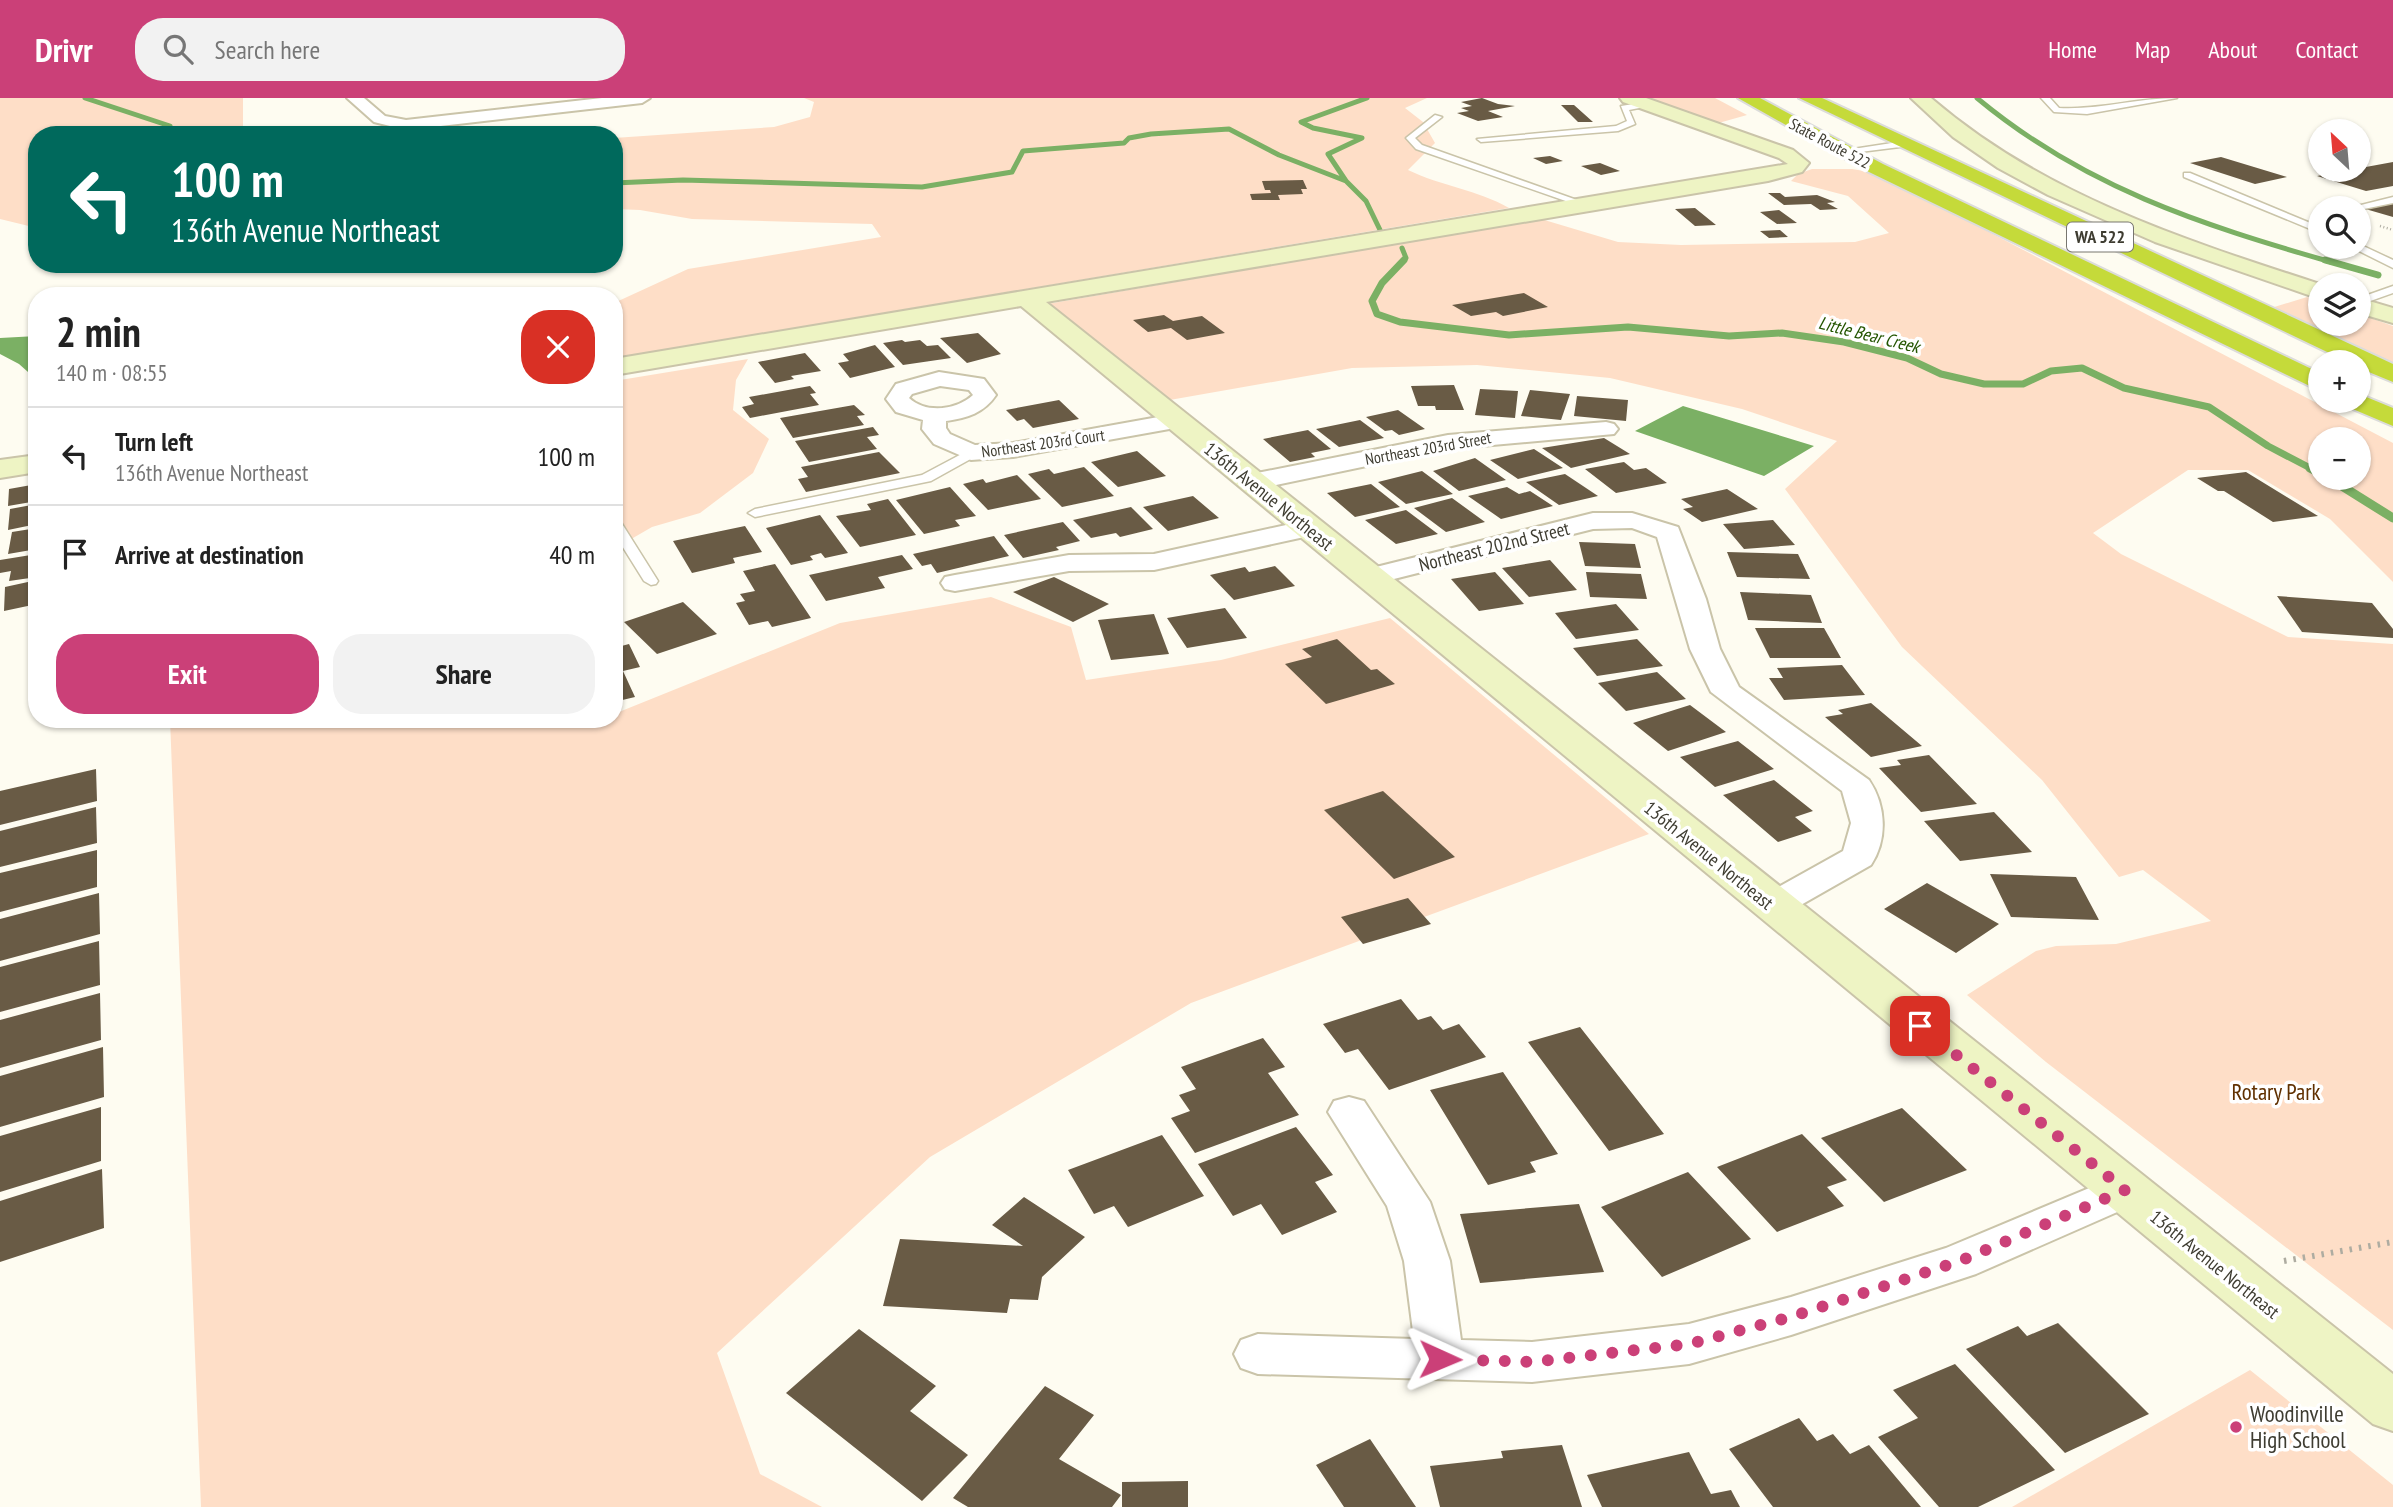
<!DOCTYPE html>
<meta charset="utf-8">
<style>
:root{--surface:#fff;--page:#f2f2f2;--text:#222;--muted:#767676;--line:#e0e0e0;--accent:#cb4078}
body{margin:0;font-family:"PT Sans Narrow",sans-serif;background:var(--page);color:var(--text);height:100vh;display:flex;flex-direction:column;font-size:26px;white-space:nowrap}
*{box-sizing:border-box;margin:0}
p{font-size:23px;color:var(--muted)}
.icon{flex:none;width:38px;height:38px;fill:none;stroke:currentColor;stroke-width:2;stroke-linecap:round;stroke-linejoin:round}
.map{position:relative;flex:1;overflow:hidden}
.side{position:absolute;left:28px;top:189px;width:595px;height:441px;display:flex;flex-direction:column;background:var(--surface);border-radius:28px;box-shadow:0 2px 5px #0004}
.side>*{flex:none}
.banner{position:absolute;left:28px;top:28px;width:595px;height:147px;border-radius:28px;box-shadow:0 2px 5px #0004;background:#00695c;color:#fff;overflow:hidden}
.needle{width:46px;rotate:334deg}
.tools{position:absolute;left:2308px;top:21px;display:grid;gap:14px}
.tools a{display:grid;place-items:center;width:63px;height:63px;border-radius:50%;background:var(--surface);box-shadow:0 2px 5px #0004;font-size:35px}
.pin{position:absolute;display:grid;place-items:center;width:60px;height:60px;color:#fff;margin:-30px;border-radius:14px;box-shadow:0 4px 10px #0006}
.me{position:absolute;width:77px;margin:-38px;rotate:91deg;stroke-linejoin:round;filter:drop-shadow(0 0 5px #0008)}
.turn{display:flex;align-items:center;gap:24px;height:147px;padding:0 28px;font-size:32px}
.turn .icon{width:91px;height:91px;stroke-width:2.5}
.turn b{display:block;font-size:49px;line-height:60px}
.round{display:grid;place-items:center;flex:none;width:74px;height:74px;border-radius:28px;background:var(--page)}
.summary{display:flex;align-items:center;justify-content:space-between;height:119px;padding:0 28px}
h1{font-size:42px;font-weight:600;line-height:52px}
.action{display:flex;gap:14px;margin-top:auto;padding:14px 28px}
.action a{flex:1;height:80px;border-radius:28px;background:var(--accent);color:#fff;font-size:28px;font-weight:600;line-height:80px;text-align:center}
.action a+a{background:var(--page);color:var(--text)}
ul{padding:0;list-style:none}
li{display:flex;align-items:center;gap:21px;height:98px;padding:0 28px;border-top:2px solid var(--line)}
li div{flex:1}
li b{display:block;font-size:26px}
li em{font-style:normal}
header{display:flex;align-items:center;gap:42px;box-sizing:border-box;height:98px;padding:0 35px;background:var(--accent);color:#fff}
header strong{font-size:33px}
nav{display:flex;gap:38px;margin-inline-start:auto;font-size:24px}
.search{width:490px;height:63px;background:var(--page);display:flex;align-items:center;gap:18px;box-sizing:border-box;padding:0 24px;border-radius:28px;color:var(--muted);font-size:26px}
.map>svg:first-child{display:block}
.green{fill:#fedec7;fill-rule:evenodd}
.water{fill:#7bb064}
.lines{fill:none;stroke-linecap:round;stroke-linejoin:round}
.stream-far2{stroke:#7bb064;stroke-width:5}
.stream-far1{stroke:#7bb064;stroke-width:7}
.stream{stroke:#7bb064;stroke-width:9}
.building{fill:#695b45}
.lane-casing{stroke:#cac4a9;stroke-width:3}
.street-casing{stroke:#cac4a9;stroke-width:4}
.secondary-casing{stroke:#cac4a9;stroke-width:4}
.highway-casing{stroke:#dcdcda;stroke-width:4}
.path-far1{stroke:#aeaca1;stroke-width:2.5;stroke-dasharray:1 2.5;stroke-linecap:butt}
.path{stroke:#aeaca1;stroke-width:6;stroke-dasharray:2.5 7;stroke-linecap:butt}
.lane{fill:#fff;fill-rule:evenodd}
.street{fill:#fff;fill-rule:evenodd}
.secondary{fill:#eef4c4;fill-rule:evenodd}
.highway{fill:#c5da3a;fill-rule:evenodd}
.route{stroke:#cb4078;stroke-width:12;stroke-dasharray:0 21.6}
.poi-dot{fill:#cb4078;stroke:#fff;stroke-width:2.5}
.labels{text-anchor:middle;stroke-width:7;stroke-linejoin:round;paint-order:stroke}
.far-street-label{font-size:16px;fill:#3e3c31;stroke:#fff}
.shield{fill:#fff;stroke:#78766f;stroke-width:2}
.shield-label{font-size:18px;font-weight:bold;fill:#3e3c31}
.far-water-label{font-size:18px;font-style:italic;fill:#245501;stroke:#fff}
.street-label{font-size:19px;fill:#3e3c31;stroke:#fff}
.near-park-label{font-size:23px;fill:#603000;stroke:#fff}
.near-poi-label{font-size:23px;fill:#3e3c31;stroke:#fff;text-anchor:start}
</style>
<header>
<strong>Drivr</strong>
<div class="search"><svg class="icon" aria-label="search" viewBox="0 0 24 24"><circle cx="10" cy="10" r="6"/><path d="M15 15l6 6"/></svg>Search here</div>
<nav><a>Home</a><a>Map</a><a>About</a><a>Contact</a></nav>
</header>
<div class="map">
<svg width="2393" height="1409" viewBox="0 0 2393 1409">
<rect width="100%" height="100%" fill="#fefcf1"/>
<path class="green" d="M0,0h243v37h-206v93l-37,-9z
M804,0h623l-22,10 18,14 12,21 -27,27c33,16 70,20 101,38l-895,150v-55l74,-34 193,-32 -9,-13 -180,-5 -52,-9 -26,-1v-71l160,-11 36,-10 4,-15z
M1639,0h76l32,17 -32,9z
M1812,71h40l24,4 517,270v139l-63,-63 -82,-49h-60l-95,63 28,21 167,83 105,7v686l-347,-268 -79,-67 69,-44 20,-5 60,-2 95,-23 -68,-51 -24,7 -77,-97 -140,-133 -117,-158 52,-48 -95,-32 -132,-31 -133,-13 -125,3 -188,33 -117,-97 494,-85 77,23 63,3 174,-3 34,-9 -41,-37 -57,-15 7,-7zM2320,341h39v39h-39z
M2307,199l13,5v22h39v-10l34,12v38l-122,-56z
M748,261l-12,21 -3,30 36,29 -16,34 -53,40 -48,14 -38,22v-168z
M991,499l80,30 15,53 135,-20 169,-42 259,216 -458,169 -261,154 -213,196 43,121 62,33h-621l-31,-788h401l14,7 16,-7h13v-5l226,-91z
M2250,1272l143,115v22h-381z"/>
<path class="water" d="M37,238v44l-18,-16 -19,-10v-16z
M1683,308l131,40 -50,30 -129,-45z"/>
<g class="lines">
<path class="stream-far2" d="M85,0l85,28 -18,9
M1367,0l-66,24 12,6 49,10 -34,16 18,27 20,20 16,33
M1977,0c107,89 222,126 354,164
M614,85l69,-3 239,7 90,-15 11,-21 101,-8 5,-5 22,-4 78,-5 50,26 67,26
M1402,150l4,10 -4,4"/>
<path class="stream-far1" d="M1404,162l-22,23 -10,18 5,13 23,8 109,13 119,-8 101,9 53,-3 62,9 63,16 34,16 43,10h39l28,-13 31,-3 42,20 85,19 59,39 46,24
M2325,162l53,15"/>
<path class="stream" d="M2310,370l10,5
M2329,380l64,40"/>
</g>
<path class="building" d="M1482,0l16,6 17,2 -27,5 15,6 -25,4 -21,-8 12,-2 -8,-3 11,-2 -11,-4z
M1561,7h13l19,17h-15z
M1550,58l13,5 -17,3 -13,-6z
M2221,59l66,20 -32,7 -65,-21z
M2393,64v24l-27,5 -49,-15z
M1600,65l20,8 -19,4 -20,-9z
M1303,82l4,9h-6l2,5 -25,1 2,5h-28l-2,-6 21,-1 -1,-3h-5l-3,-9z
M1768,95h12l5,4 32,-2 18,7 -8,1 11,6 -18,1 -9,-6 -27,1z
M2393,103v16l-31,-9z
M1695,110l21,17 -21,1 -20,-17z
M1779,112l18,13 -20,1 -17,-12z
M1780,132l8,7 -19,1 -9,-7z
M1524,195l24,14 -45,9 -7,-4 -25,4 -19,-11z
M1164,217l9,6 29,-5 23,17 -38,7 -16,-12 -23,4 -15,-12z
M978,235l23,21 -34,9 -27,-25z
M902,242l3,2 15,-2 7,6 11,-1 13,13 -48,7 -20,-22z
M875,247l20,22 -45,11 -12,-15 11,-2 -6,-7z
M805,255l16,18 -30,5 3,3 -19,4 -17,-21z
M1454,287l10,25h-28l-1,-4h-17l-7,-20z
M810,288l6,7 -6,1 9,11 -69,13 -8,-11 12,-3 -5,-7z
M1480,291l38,2 -3,27 -40,-3z
M1530,292l40,4 -9,26 -40,-4z
M1577,298l51,4 -2,21 -52,-5z
M1059,302l20,19 -46,9 -9,-9 -7,2 -11,-11z
M854,307l11,10 -8,1 7,9 -71,13 -13,-20z
M1398,312l27,19 -26,6 -7,-5 -7,1 -19,-14z
M1360,322l24,18 -45,9 -23,-18z
M873,329l6,8 -12,2 10,12 -68,13 -14,-21z
M1308,332l23,19 -20,4 4,4 -25,5 -27,-23z
M1604,340l26,16 -59,14 -29,-20z
M1534,351l29,19 -45,11 -28,-19z
M1137,353l29,25 -48,11 -27,-25z
M879,354l21,21 -94,19 -8,-13 10,-2 -7,-10z
M1475,360l31,22 -47,11 -26,-20z
M1624,364l10,8 12,-2 21,15 -51,10 -31,-24z
M1084,369l30,29 -52,11 -34,-33 21,-5 5,5z
M1422,373l31,23 -47,10 -28,-22z
M2246,374l72,44 -45,6 -49,-31h-6l-21,-13z
M1565,376l33,22 -39,9 -33,-23z
M1017,377l24,24 -53,11 -25,-26 20,-5 3,4z
M37,386v17l-29,5 1,-17z
M1371,386l29,23 -45,10 -28,-24z
M950,389l26,29 -21,4 5,6 -36,8 -28,-34z
M1507,389l12,7 11,-3 23,15 -52,13 -33,-23z
M1727,391l31,20 -56,13 -19,-13 10,-2 -12,-8z
M1193,398l26,22 -51,13 -25,-24z
M1452,400l33,24 -39,10 -32,-24z
M888,401l28,36 -56,12 -24,-31 35,-6 -4,-6z
M37,406v20l-29,6 2,-21z
M1131,409l22,22 -33,8 -4,-4 -25,5 -18,-18z
M1406,412l32,24 -42,10 -31,-24z
M820,417l28,38 -23,5 -4,-5 -11,3 3,4 -22,5 -25,-37z
M1773,422l22,25 -51,4 -21,-25z
M1063,424l17,19 -24,6 3,3 -36,8 -19,-23z
M745,428l17,26 -29,6 2,5 -43,10 -19,-32z
M37,430v21l-29,5 4,-22z
M994,438l15,20 -72,17 -6,-9 -9,2 -9,-12z
M1579,444l56,2 6,24 -56,-2z
M1727,454l71,2 12,25 -73,-2z
M37,456v23l-28,4 2,-10 -11,2v-13z
M902,457l11,14 -35,8 7,11 -59,13 -17,-26z
M1550,462l27,30 -48,7 -27,-29z
M775,466l36,54 -39,9 -4,-6 -19,4 -13,-22 9,-2 -5,-7 15,-3 -12,-20z
M1275,468l20,20 -61,14 -24,-25 35,-8 4,5z
M1495,474l29,32 -45,7 -28,-32z
M1586,474l55,2 6,25 -57,-2z
M1054,479l55,27 -36,18 -60,-30z
M37,482v24l-33,7 1,-24z
M1740,494l71,3 11,28 -74,-3z
M2277,498l95,7 21,26v9l-91,-6z
M683,504l34,32 -60,20 -33,-32z
M1616,506l23,26 -63,9 -21,-26z
M1225,510l22,30 -60,10 -20,-30z
M1154,516l15,40 -58,6 -13,-40z
M1755,530h69l17,30h-71z
M1337,541l34,31 6,-1 18,15 -69,20 -41,-40 27,-7 -10,-8z
M1637,541l26,27 -66,10 -24,-28z
M629,546l11,23 -17,4 12,26 -21,5v-54z
M1842,567l23,30 -81,5 -15,-22h14l-6,-10z
M1657,574l29,27 -60,12 -28,-28z
M1871,605l51,43 -51,11 -46,-40 18,-3 -5,-4z
M1690,607l36,27 -58,19 -35,-28z
M1738,643l36,28 -59,18 -35,-30z
M1929,657l48,49 -56,8 -42,-44 22,-3 -4,-5z
M96,671l1,32 -97,24v-34z
M1774,682l39,31 -18,6 17,14 -34,11 -55,-47z
M1383,693l72,66 -61,22 -70,-69z
M96,709l1,36 -97,24v-36z
M1994,714l38,40 -72,9 -36,-40z
M97,752v37l-97,25v-39z
M1990,776l86,3 23,43 -88,-3z
M1927,785l72,41 -43,29 -72,-44z
M99,795l1,41 -100,27v-42z
M1408,800l23,26 -68,20 -22,-27z
M99,843l1,44 -100,27v-45z
M100,895l1,47 -101,28v-48z
M1401,901l17,21 13,-4 12,14 16,-6 27,33 -97,33 -31,-41 -13,4 -22,-29z
M1580,929l84,107 -55,17 -81,-109z
M1263,940l22,29 -17,6 31,42 -104,38 -24,-35 19,-7 -11,-16 17,-6 -15,-22z
M103,949l1,50 -104,30v-51z
M1503,974l55,82 -28,8 6,10 -48,13 -58,-95z
M101,1009v54l-101,31v-56z
M1902,1010l65,62 -83,32 -63,-64z
M1296,1029l37,48 -18,7 22,30 -55,23 -21,-31 -28,12 -35,-52z
M1802,1036l45,46 -20,7 17,19 -67,26 -60,-65z
M1162,1037l42,61 -76,31 -14,-21 -20,8 -26,-44z
M102,1071l2,59 -104,34v-61z
M1688,1074l63,67 -89,38 -61,-70z
M1024,1099l61,40 -43,40 -4,23 -28,-1 -3,14 -124,-7 17,-67 123,7 -31,-21z
M1579,1106l25,68 -124,11 -20,-69z
M2058,1225l91,91 -84,39 -99,-104 52,-23 9,10z
M859,1231l77,57 -26,25 58,44 -46,46 -136,-108z
M1955,1266l100,106 -77,37h-39l-61,-70 40,-19 -25,-28z
M1045,1288l49,29 -35,44 62,36 -9,12h-144l-15,-9z
M1799,1320l18,23 16,-7 17,20 19,-9 52,62h-148l-44,-58z
M1370,1341l46,68h-72l-28,-42z
M1562,1347l20,62h-142l-10,-41 73,-8 -2,-7z
M1689,1354l22,42 20,-4 9,17h-138l-15,-32z
M1188,1383v26h-66v-25z"/>
<g class="lines">
<g class="lane-casing">
<path id="lane" d="M2041,0h9l9,10c40,2 78,-10 118,-10l-90,16 -33,-2z
M1646,4l3,4 -20,4 6,14 -17,7 -137,11 -4,-3 139,-13 11,-5 -6,-15z
M1435,17l7,2 -27,21 7,7 169,60 -8,2 -167,-58 -10,-11z
M1905,43l3,5 -64,8 -4,-3z
M2184,75h6l130,54v6l-136,-56z
M2393,99v6l-34,7 -10,-2z
M2359,146l34,16v8l-38,-19 -1,-2h5z
M2393,188v7l-34,12v-7z
M971,351l5,1v6l-45,25 -176,36 -7,-4 7,-4 167,-34z
M614,420l5,1 39,62 -2,3 -5,1 -7,-4 -30,-48z"/>
</g>
<g class="street-casing">
<path id="street" d="M347,0h17l21,18 21,4 196,-22h48l-8,5 -236,27 -32,-8z
M939,274l45,7 12,16c-12,18 -29,23 -50,26v7l4,6 25,11 38,-2 162,-29 8,2 4,5 -4,5 -8,2 -162,29 -42,3 -37,-16 -12,-15 1,-9 -27,-8 -10,-13 10,-15zM940,288l29,4 4,5c-16,15 -47,19 -64,3l3,-4z
M1606,324l8,2 4,5 -4,5 -166,15 -196,41 -9,-3 -4,-5 4,-5 9,-3 196,-39z
M1593,415h39l46,14 28,72 14,50 19,38 130,93c17,25 19,59 2,85l-86,49 -13,3 -13,-3 -5,-8 5,-8 84,-47 8,-28 -9,-32 -131,-99 -21,-43 -33,-112 -25,-9 -39,1 -223,56 -10,-2 -4,-6 4,-6z
M1309,422l9,2 4,6 -4,6 -164,36 -85,1 -114,20 -10,-2 -4,-6 4,-6 10,-2 114,-20 85,-1z
M1349,999l15,4 66,101 20,59 11,79 71,2 157,-18 102,-27 155,-49 179,-75 15,5 7,12 -7,12 -164,72 -185,61 -102,29 -157,18 -274,-8 -17,-6 -7,-14 7,-14 17,-6 156,5 -10,-78 -17,-55 -59,-94 6,-11z"/>
</g>
<g class="secondary-casing">
<path id="secondary" d="M1620,0h26l147,52 16,13 -7,9 -34,9 -722,121 1347,1072v57l-20,-7 -1352,-1118 -407,69v-16l1174,-195 -9,-6 -156,-56z
M1911,0h20c112,97 253,142 392,187l-3,14 -165,-57 -107,-47 -50,-27 -45,-31z
M2359,200l34,10v15l-34,-10z
M37,357v17l-37,6v-18z"/>
</g>
<g class="highway-casing">
<path id="highway" d="M1738,0h22l123,66 437,209v18l-451,-219z
M1799,0h23l571,266v18l-34,-14v-6h-11z
M2359,296l34,14v18l-45,-19 -4,-6h15z"/>
</g>
<path class="path-far1" d="M2380,128l13,4"/>
<path class="path" d="M2284,1163l109,-19"/>
<use href="#lane" class="lane"/>
<use href="#street" class="street"/>
<use href="#secondary" class="secondary"/>
<use href="#highway" class="highway"/>
</g>
<g class="lines">
<path class="route" d="M1440,1261l92,3 157,-18 102,-27 169,-56 165,-71 -205,-164"/>
</g>
<circle class="poi-dot" cx="2236" cy="1329" r="7"/>
<g class="labels">
<g class="far-street-label">
<text transform="translate(1830 45) rotate(28)" y="6">State Route 522</text>
<text transform="translate(1043 345) rotate(-8)" y="6">Northeast 203rd Court</text>
<text transform="translate(1428 350) rotate(-10)" y="6">Northeast 203rd Street</text>
</g>
<rect class="shield" x="2067" y="124.5" width="66" height="29" rx="5"/>
<g class="shield-label">
<text x="2100" y="145">WA 522</text>
</g>
<g class="far-water-label">
<text transform="translate(1869 237) rotate(14)" y="6">Little Bear Creek</text>
</g>
<g class="street-label">
<text transform="translate(1269 398) rotate(39)" y="7">136th Avenue Northeast</text>
<text transform="translate(1494 448) rotate(-14)" y="7">Northeast 202nd Street</text>
<text transform="translate(1709 757) rotate(39)" y="7">136th Avenue Northeast</text>
<text transform="translate(2215 1166) rotate(39)" y="7">136th Avenue Northeast</text>
</g>
<g class="near-park-label">
<text x="2276" y="1002">Rotary Park</text>
</g>
<g class="near-poi-label">
<text x="2250" y="1324">Woodinville<tspan x="2250" dy="26">High School</tspan></text>
</g>
</g>
</svg>
<div class="tools">
<a><svg class="needle" viewBox="-14 -14 28 28"><path d="M0-13l5 13h-10z" fill="#e53935"/><path d="M0 13l5-13h-10z" fill="#767676"/></svg></a>
<a><svg class="icon" aria-label="search" viewBox="0 0 24 24"><circle cx="10" cy="10" r="6"/><path d="M15 15l6 6"/></svg></a>
<a><svg class="icon" aria-label="layers" viewBox="0 0 24 24"><path d="M12 4l9 5-9 5-9-5zM3 14l9 5 9-5"/></svg></a>
<a>+</a>
<a>−</a>
</div>
<div class="pin" style="left:1920px;top:928px;background:#d93025"><svg class="icon" aria-label="arrive" viewBox="0 0 24 24"><path d="M6 21V4h12l-3 4 3 4H6"/></svg></div>
<svg class="me" style="left:1440px;top:1261px" viewBox="-20 -20 40 40"><path d="M0-17L14 15 0 8-14 15z" fill="#cb4078" stroke="#fff" stroke-width="4"/></svg>
<div class="banner">
<div class="turn"><svg class="icon" aria-label="left" viewBox="0 0 24 24"><path d="M17 20v-9H6M10 6l-5 5 5 5"/></svg><div><b>100 m</b>136th Avenue Northeast</div></div>
</div>
<section class="side">
<div class="summary"><div><h1>2 min</h1><p>140 m · 08:55</p></div><a class="round" style="background:#d93025;color:#fff"><svg class="icon" aria-label="close" viewBox="0 0 24 24"><path d="M6 6l12 12M18 6L6 18"/></svg></a></div>
<ul>
<li><svg class="icon" aria-label="left" viewBox="0 0 24 24"><path d="M17 20v-9H6M10 6l-5 5 5 5"/></svg><div><b>Turn left</b><p>136th Avenue Northeast</p></div><em>100 m</em></li>
<li><svg class="icon" aria-label="arrive" viewBox="0 0 24 24"><path d="M6 21V4h12l-3 4 3 4H6"/></svg><div><b>Arrive at destination</b></div><em>40 m</em></li>
</ul>
<div class="action"><a>Exit</a><a>Share</a></div>
</section>
</div>
